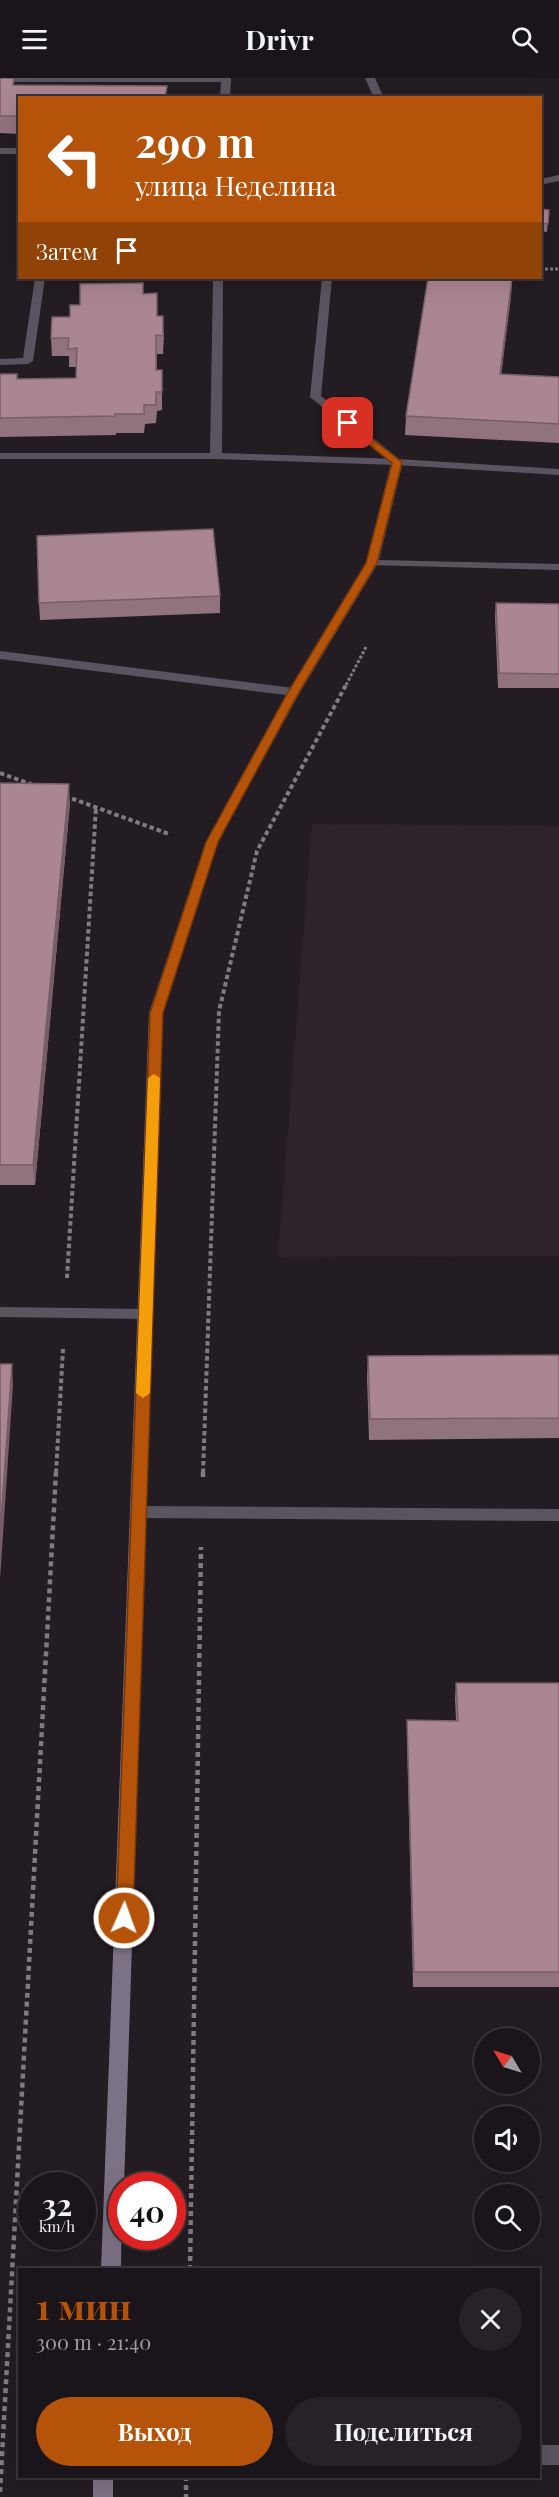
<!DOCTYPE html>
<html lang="ru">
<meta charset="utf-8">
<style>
:root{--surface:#1a151a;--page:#272227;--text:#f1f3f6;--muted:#9f9fa2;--line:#383439;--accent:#b45309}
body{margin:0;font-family:"Playfair Display",serif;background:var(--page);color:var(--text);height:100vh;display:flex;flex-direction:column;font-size:22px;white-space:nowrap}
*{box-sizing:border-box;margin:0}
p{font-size:20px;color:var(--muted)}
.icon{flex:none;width:33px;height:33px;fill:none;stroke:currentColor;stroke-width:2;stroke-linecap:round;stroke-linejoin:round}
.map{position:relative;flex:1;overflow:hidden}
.panel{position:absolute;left:18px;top:2190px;width:522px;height:210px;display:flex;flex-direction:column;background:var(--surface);border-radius:0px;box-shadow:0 6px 24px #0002,0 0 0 2px var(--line)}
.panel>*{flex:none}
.top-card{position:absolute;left:18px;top:18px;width:524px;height:183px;border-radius:0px;box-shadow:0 6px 24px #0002,0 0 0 2px var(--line);background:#b45309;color:#fff;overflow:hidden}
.needle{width:39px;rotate:308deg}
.controls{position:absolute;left:474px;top:1950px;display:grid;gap:12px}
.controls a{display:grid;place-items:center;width:66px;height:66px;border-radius:50%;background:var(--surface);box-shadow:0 6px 24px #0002,0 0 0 2px var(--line);font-size:30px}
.speed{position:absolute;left:18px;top:2094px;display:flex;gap:12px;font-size:30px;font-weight:700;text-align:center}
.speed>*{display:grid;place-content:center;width:78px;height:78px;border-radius:50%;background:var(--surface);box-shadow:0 6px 24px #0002,0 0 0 2px var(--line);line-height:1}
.speed small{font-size:15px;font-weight:400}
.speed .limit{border:9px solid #d22;background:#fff;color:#111}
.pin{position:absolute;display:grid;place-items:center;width:51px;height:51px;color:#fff;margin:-26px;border-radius:12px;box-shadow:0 3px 9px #0006}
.me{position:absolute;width:66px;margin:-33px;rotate:2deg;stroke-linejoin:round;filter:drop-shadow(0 0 4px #0008)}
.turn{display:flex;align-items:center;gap:21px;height:126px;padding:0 18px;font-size:27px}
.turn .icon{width:78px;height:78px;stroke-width:2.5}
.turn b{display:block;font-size:42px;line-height:51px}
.then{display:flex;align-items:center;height:57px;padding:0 18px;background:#0003;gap:12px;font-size:22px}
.round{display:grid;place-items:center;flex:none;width:63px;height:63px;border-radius:32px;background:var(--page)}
.head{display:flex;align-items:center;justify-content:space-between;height:102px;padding:0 18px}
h1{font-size:36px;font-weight:700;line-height:45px;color:var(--accent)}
.button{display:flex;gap:12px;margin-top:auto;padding:12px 18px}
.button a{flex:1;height:69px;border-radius:36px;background:var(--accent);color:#fff;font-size:24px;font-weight:700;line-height:69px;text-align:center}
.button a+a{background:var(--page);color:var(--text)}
header{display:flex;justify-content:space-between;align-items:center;height:78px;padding:0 18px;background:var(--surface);font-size:27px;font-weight:700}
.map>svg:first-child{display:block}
.built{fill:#2e222c}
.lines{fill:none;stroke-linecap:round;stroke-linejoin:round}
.path-far2{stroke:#817b80;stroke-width:3;stroke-dasharray:3 2;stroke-linecap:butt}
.path-far1{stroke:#817b80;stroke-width:4;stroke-dasharray:4.5 3;stroke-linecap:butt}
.path{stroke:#817b80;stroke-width:4.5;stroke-dasharray:5 4;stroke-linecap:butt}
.lane{fill:#5a5460;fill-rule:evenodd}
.street{fill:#5a5460;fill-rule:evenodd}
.secondary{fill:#7c7285;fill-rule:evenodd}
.wall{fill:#91737e}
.shaded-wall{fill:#765e66}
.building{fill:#a98692;stroke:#765e66;stroke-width:1.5}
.route{fill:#b45309;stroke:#753606;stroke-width:1.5}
.slow{fill:#f59e0b}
</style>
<header><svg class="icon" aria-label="menu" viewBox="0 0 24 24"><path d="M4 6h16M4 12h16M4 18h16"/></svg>Drivr<svg class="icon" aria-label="search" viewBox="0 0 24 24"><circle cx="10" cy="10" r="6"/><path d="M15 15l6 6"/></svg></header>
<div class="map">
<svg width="559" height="2419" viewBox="0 0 559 2419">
<rect width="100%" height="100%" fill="#231c22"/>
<path class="built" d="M312,746l247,2v430l-281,1z"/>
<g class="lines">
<path class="path-far2" d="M540,191h19
M346,607l20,-38"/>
<path class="path-far1" d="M0,695l33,12
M65,718l104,38
M67,1200l29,-471
M56,1395l7,-124
M203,1395l16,-462 38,-160 90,-168"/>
<path class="path" d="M203,1399v-5
M190,2192l11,-723
M186,2398v21
M0,2414l56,-1020"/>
<path class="lane" d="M0,0h231v1l-1,19h-10l1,-16h-221z
M365,0h10l9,20h-10z
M0,70h20v6h-20z
M559,97v6l-19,4v-6z
M35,200h10l-12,83 -5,3 -28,1v-6l23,-1z
M213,200h10l-1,175 175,6 162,10v6l-162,-10 -181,-6h-216v-6h210z
M0,573l294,37 6,4 -6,4 -294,-37z
M0,1229l146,2 8,5 -8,5 -146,-2z
M139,1428l420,3v12l-420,-3 -6,-2 -2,-4 2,-4z
M538,2367h21v20h-21z"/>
<path class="street" d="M322,200h10l-11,118 82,66 -24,98 180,4v6l-191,-5 -2,-2 25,-100 -81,-66z"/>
<path class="secondary" d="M372,482l6,3 -78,129 -82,150 -55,171 -39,1173h-2l-1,84h-20l48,-1257 57,-171 82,-150 78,-129z
M93,2398h20v21h-20z"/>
</g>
<path class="wall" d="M0,0l15,7 5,13v36l-20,-1z
M540,131l9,1 -2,22 -7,-1z
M512,200l-1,18 -10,78 58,3v66l-154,-8 1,-19z
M143,216l14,22 7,18 -1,20h-6v16h5v40l-5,1 -1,12 -11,1 -1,9h-28v2l-116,2v-63l18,5 58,-1 1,-11h-8v-11h-17l-1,-18 29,-33z
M220,518v17l-180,7 -1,-17z
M496,525l63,1v84h-61l-3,-71z
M0,705l70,20 -35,382h-35z
M559,1277v83l-190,2 -2,-63 1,-21z
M456,1605h103v304h-146l-6,-252v-15l49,1 -1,-23z"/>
<path class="shaded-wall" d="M512,200l-1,18 -12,97 1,-19z
M69,706l1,19 -35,382 -2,-20z
M12,1286l1,21 -13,195v-46z"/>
<path class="building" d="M0,0h14l-1,7 154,1 -2,12h-145v18h-20z
M540,131l9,1 -1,14 -8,-1z
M428,200h84l-12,96 59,3v47l-153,-8z
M143,205v11l14,-1v23h6v20l-7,-1v35h6v22h-6v13h-12v9h-29v2l-115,2v-44h17v5l59,-1 1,-30 -9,1 1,-11h-18l1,-21h18v-12h10v-21z
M213,451l7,67 -181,7 -2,-67z
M496,525l63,1v70l-60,-1z
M0,705l69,1 -36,381h-33z
M559,1277v63l-189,1 -2,-63z
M0,1286h12l-12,170z
M456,1605h103v289h-145l-7,-252 51,1z"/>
<path class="route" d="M348,342l54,42 -25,101 -78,129 -81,150 -55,171 -30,905 -3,5 -6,2 -5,-2 -3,-5 34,-905 56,-171 82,-150 78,-129 26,-100 -48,-38v-4z"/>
<path class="slow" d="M154,996l6,4 -10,315 -7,5 -7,-5 12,-315z"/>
</svg>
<div class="controls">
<a><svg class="needle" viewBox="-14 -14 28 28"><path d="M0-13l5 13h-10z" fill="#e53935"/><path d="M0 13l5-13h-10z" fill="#9f9fa2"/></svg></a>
<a><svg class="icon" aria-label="sound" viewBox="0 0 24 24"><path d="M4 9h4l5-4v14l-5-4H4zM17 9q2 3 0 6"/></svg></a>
<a><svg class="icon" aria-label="search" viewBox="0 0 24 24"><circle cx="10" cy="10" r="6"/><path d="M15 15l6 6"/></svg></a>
</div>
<div class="speed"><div>32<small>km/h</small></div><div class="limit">40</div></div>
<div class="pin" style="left:348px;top:345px;background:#d93025"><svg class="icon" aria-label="arrive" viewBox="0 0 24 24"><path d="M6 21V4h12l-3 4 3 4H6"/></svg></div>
<svg class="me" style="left:124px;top:1840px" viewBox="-20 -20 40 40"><circle r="17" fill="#b45309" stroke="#fff" stroke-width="3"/><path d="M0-11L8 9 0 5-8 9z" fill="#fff"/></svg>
<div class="top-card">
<div class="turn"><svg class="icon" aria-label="left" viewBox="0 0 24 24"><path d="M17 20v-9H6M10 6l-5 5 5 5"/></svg><div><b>290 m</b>улица Неделина</div></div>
<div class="then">Затем<svg class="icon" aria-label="arrive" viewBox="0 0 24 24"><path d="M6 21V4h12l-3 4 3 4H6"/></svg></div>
</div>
<section class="panel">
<div class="head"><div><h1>1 мин</h1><p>300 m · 21:40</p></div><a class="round"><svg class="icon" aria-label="close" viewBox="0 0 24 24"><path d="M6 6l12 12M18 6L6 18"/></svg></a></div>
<div class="button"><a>Выход</a><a>Поделиться</a></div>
</section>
</div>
